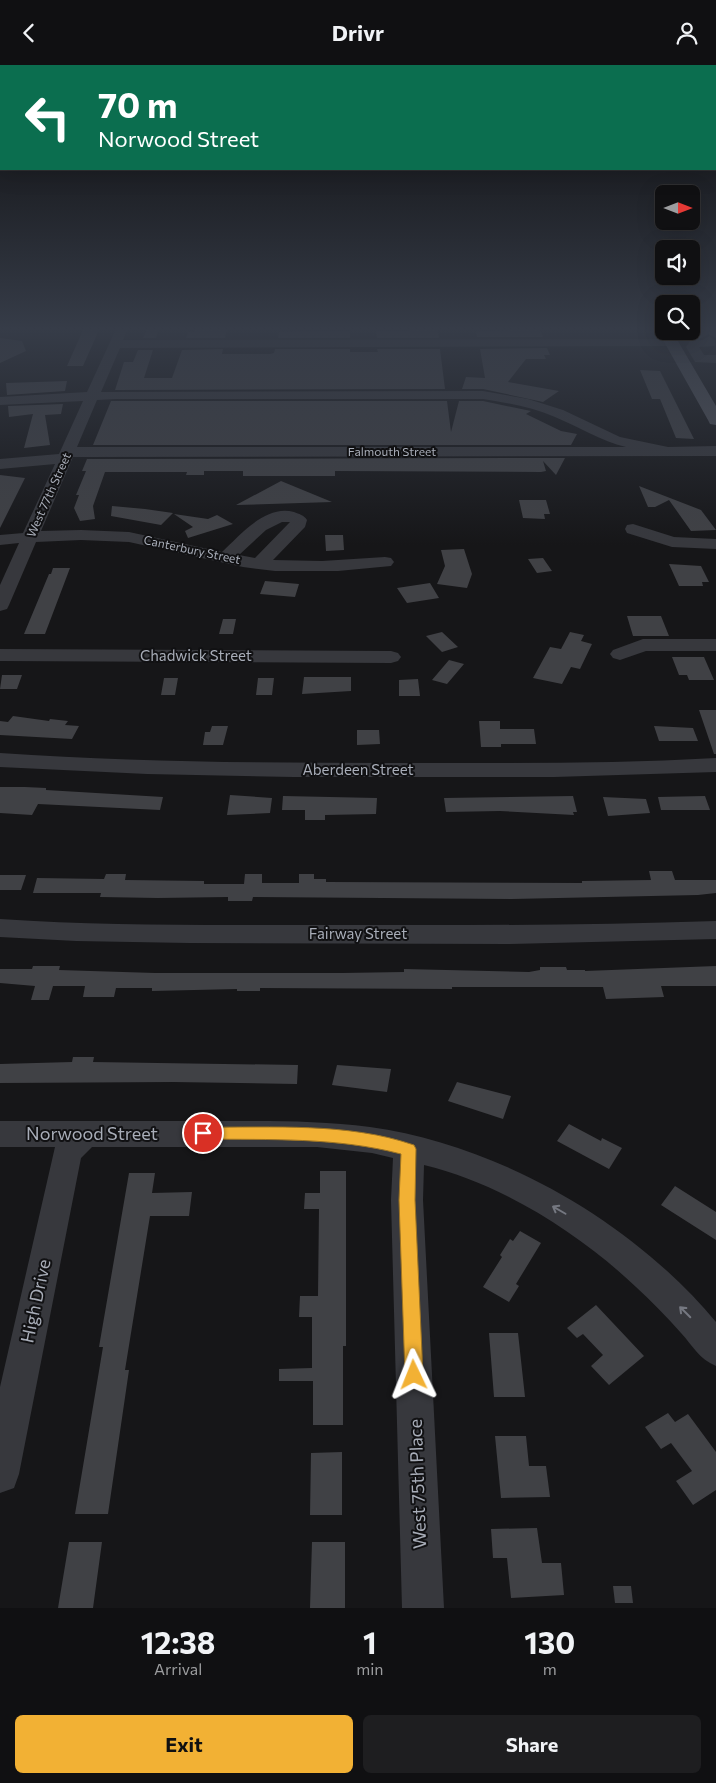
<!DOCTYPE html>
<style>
:root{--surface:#101012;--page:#1e1e20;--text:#f1f3f6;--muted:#9c9d9f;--line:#303032;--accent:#f2b134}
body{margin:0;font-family:Commissioner,sans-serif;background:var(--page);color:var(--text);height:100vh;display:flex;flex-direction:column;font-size:19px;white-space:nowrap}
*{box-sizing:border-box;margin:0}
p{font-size:16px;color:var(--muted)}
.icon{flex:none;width:28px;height:28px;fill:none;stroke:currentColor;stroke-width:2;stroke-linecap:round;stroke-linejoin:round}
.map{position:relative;height:1543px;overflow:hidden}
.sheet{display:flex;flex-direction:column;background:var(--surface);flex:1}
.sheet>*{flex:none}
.banner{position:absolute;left:0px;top:0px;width:716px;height:105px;box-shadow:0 5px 20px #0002,0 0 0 1px var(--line);background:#0b6e4f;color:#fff;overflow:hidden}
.needle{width:32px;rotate:90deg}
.controls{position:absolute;left:655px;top:120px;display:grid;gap:10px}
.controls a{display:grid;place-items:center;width:45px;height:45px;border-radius:8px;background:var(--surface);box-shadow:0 5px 20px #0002,0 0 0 1px var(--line);font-size:25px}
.pin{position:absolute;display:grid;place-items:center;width:42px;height:42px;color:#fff;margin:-21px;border:2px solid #fff;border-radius:50%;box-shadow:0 1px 5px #0007}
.me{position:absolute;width:55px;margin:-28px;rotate:358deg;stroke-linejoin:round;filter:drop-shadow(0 0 4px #0008)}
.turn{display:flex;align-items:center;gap:18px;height:105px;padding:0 15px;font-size:22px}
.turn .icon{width:65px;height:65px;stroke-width:2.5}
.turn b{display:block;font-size:35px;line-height:42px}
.eta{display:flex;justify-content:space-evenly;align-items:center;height:85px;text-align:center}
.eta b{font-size:30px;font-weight:700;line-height:35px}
.button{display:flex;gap:10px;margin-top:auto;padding:10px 15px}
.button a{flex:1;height:58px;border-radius:8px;background:var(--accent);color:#111;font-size:20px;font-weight:700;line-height:58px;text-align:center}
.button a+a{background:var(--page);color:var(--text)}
header{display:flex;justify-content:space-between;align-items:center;height:65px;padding:0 15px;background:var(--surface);font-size:22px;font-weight:700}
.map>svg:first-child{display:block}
.building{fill:#404145}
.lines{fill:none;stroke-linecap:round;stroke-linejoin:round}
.minor{fill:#37383d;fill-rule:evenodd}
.major{fill:#53555c;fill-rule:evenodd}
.oneway{stroke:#757881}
.route{fill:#f2b134;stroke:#9d7322}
.labels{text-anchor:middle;stroke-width:4;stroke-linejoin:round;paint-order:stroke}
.far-street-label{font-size:12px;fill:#a8adb8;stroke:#111113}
.street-label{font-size:15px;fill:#a8adb8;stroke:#111113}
.near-street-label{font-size:18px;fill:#a8adb8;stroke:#111113}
</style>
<header><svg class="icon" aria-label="back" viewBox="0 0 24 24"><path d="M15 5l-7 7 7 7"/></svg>Drivr<svg class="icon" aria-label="person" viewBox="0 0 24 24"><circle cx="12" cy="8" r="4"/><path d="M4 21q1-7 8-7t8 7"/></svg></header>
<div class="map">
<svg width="716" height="1543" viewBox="0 0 716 1543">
<rect width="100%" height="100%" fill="#161618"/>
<path class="building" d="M147,264h12l-3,9h-13z
M195,264h32l-2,9h-39l2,-6h7z
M409,264h29l1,9h-62l-1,-7h34z
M691,264h25v9l-8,-4 -6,4 -7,1 -5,-8z
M83,265h16l-16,36h-16z
M511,265h29l3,7h-66l-1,-5z
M350,266v7h-72l1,-6z
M0,273l22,3 4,10 -26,12z
M547,283l3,7h-6l2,4h-20l-18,23 51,9 -16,11 -60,-13h-21l4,-12 19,1 -5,-29z
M223,284l-1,5h48l4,-1 1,-4h75v3h28l-1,-3h63l5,40 -330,1 9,-28h9l5,-12h15l-9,28h28l10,-28z
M640,305l20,1 34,68 -18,-1 -16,-39h-8z
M67,316l-2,10 -58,4 -1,-12z
M111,336h336l4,31 8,-31h24l48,10 -5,3 35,17 16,3 -6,11h-478z
M63,339l-2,10 -16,1 5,30 -26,3 9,-34 -24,3 -1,-11z
M565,393l-9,17 -13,-14 3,10 -5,1 -206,-1v5h-92v-5h-39v4h-18l1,-3h-82l-12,34 2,13 -15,2 -6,-13 5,-13h-3l10,-24h-4l5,-12z
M0,410l25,3 -25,50z
M281,416l51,21 -96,3z
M639,421l62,24 15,20 -25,1 -22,-31 -14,7h-7z
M519,435h27l4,14h-6l1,5 -22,-1z
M112,441l33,3 28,4 -12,12 -50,-9z
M174,449l34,5 9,-4 16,9 -45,14 -3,-7 8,-4z
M325,470h18l1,15 -18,1z
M464,484l8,25 -5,14 -30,-4 8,-18 -4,-16z
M543,493l9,13 -15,2 -9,-14z
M669,499l32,2 8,16h-7l1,4h-24z
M53,503h17l-25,66h-21l25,-60h2z
M265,516l34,3 -4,13 -35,-3z
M430,518l9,15 -32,5 -10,-15z
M627,551h34l8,20h-36z
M223,554h13l-3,15h-14z
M442,567l16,15 -16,5 -16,-16z
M570,567l14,3 -3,6 11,3 -12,25 -9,-2 -9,17 -29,-6 17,-31 11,2z
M672,592h32l10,23h-25l-2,-5h-8z
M449,595l15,4 -17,20 -15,-4z
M2,610h20l-5,14h-17z
M304,612h47v14l-49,3z
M164,613h14l-3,17h-14z
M258,613h16l-2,17h-16z
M418,614l2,17h-21v-16z
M699,645h17v44h-2z
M13,651l36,5 1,-2 18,2 -3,4 14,1 -7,13 -72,-4v-14l8,1z
M479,656h21v8h34l2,15h-35v3h-20z
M212,661h16l-5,19h-20l2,-13h5z
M654,661l39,2 5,13h-39z
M357,665h22l1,14 -23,1z
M0,722h25l21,1v2l117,7 -3,13 -122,-6 -6,11 -32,-2z
M230,730l42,3 -2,15 -43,2z
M283,731l94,2 -1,16 -51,1v5h-20v-10h-23z
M573,731l4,16h-4l1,3 -74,-4 -54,1 -2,-14z
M705,731l5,14h-49l-3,-13z
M603,732l43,2 4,14 -42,3z
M649,806h23l3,9h41v13l-18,2 -186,4 -259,-2 -1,4h-24v-4l-70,1 -58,-1 1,-4h-68l4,-15 67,1 2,-5h20l-1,6 79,1v3h40l1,-10h17v9h37v-9h15v5h12v3l256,1v-2l69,-1z
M0,810h26l-5,15h-21z
M33,901h27l-1,4 96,3h187l62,-1v-3l125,3 11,-2v-3h26l1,3h18v1l131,-5v20h-55l3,11 -58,2 -3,-12h-151v2l-192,-1v3h-23v-2l-85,2v-3h-36l-2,9h-31l2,-11h-32l-4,14h-18l4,-14 -35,-3v-14h32z
M73,992h21l-1,5 205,3 -1,19 -124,-2 -173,1v-19l72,-2z
M337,1000l54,4 -4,23 -55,-7z
M457,1017l54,14 -8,23 -55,-18z
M569,1059l32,17 1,-3 20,10 -13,21 -52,-28z
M320,1106h26v175h-3v79h-30v-44h-34v-12l33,-1v-51h-13l1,-21h18l1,-87h-15l1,-16h15z
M129,1108h26l-3,20 40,-1 -3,24h-39l-25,154h4l-21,144h-33l28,-167h-4z
M675,1121l41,26v28l-55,-35z
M520,1166l21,12 -25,41 3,2 -10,16 -26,-15 19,-30 -2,-2 10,-16 3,2z
M596,1240l48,51 -35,29 -18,-19 12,-11 -20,-21 -6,4 -10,-10z
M489,1268h29l7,64h-31z
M668,1348l7,9 13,-8 28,38v38l-23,15 -17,-24 16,-10 -21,-28 -10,6 -16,-22z
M495,1371h31l3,30h17l4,31 -49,1z
M342,1387v63h-32l1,-62z
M537,1463l5,35h19l3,32 -53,3 -4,-40h-14l-2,-29z
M69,1477h33l-9,66h-35z
M312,1477h33v66h-35z
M613,1521h18l2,17h-18z"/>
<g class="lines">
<path class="minor" d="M116,264l11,1 -4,10 549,-1 4,1 2,3 -2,3 -556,2 -19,44 382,-1 45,8 35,11 57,27 48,10 48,-1v10l-643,1 -32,74 40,-1 48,2 93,20c18,-17 44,-48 72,-40 5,2 10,3 13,8l-2,7 -32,33 49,1 63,-4 6,1 3,4 -3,4 -53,5h-63l-32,-4 -114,-25 -48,-2 -45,2 -27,63 -2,4 -7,2v-26l19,-42 -19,2v-10l23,-2 32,-69 -55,5v-10l59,-5 24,-53 -83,4v-8l87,-5zM116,334h367c24,4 49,8 72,18 24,10 46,24 71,30h-549l20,-47zM282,457h8l-35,36 -16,-3 27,-25z
M709,271l6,4v6l-16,1 5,8h12v8l-21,-1 -9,-15 4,-6 13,-1z
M633,459l41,13 42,2v10l-44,-2 -45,-14 -2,-4 2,-4z
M643,574h73v12h-70l-26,9 -7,-2 -3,-4 3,-4z
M0,584l391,2 7,2 3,4 -3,4 -7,2 -391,-2z
M0,688c131,9 261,10 392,10 108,0 216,1 324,-5v14l-162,5h-260l-147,-3 -147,-7z
M0,854c101,7 202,6 303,6 138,0 275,1 413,-4v18l-206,5 -321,-1 -113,-2 -76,-4z
M0,1056c70,0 140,0 210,0 54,0 107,-1 160,6 129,18 263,95 346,195v44c-17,-7 -23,-20 -35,-33 -14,-16 -30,-32 -45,-46 -57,-54 -136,-104 -212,-122l-1,35 21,408h-42l-11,-408 2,-42 -21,-5 -55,-6h-225l-11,11 -62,316 -5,14 -14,5v-106l55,-240h-55z"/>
<path class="major" d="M659,264l13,2 44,75v19l-6,-1 -2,-4 -50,-89z"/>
</g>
<defs><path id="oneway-shaft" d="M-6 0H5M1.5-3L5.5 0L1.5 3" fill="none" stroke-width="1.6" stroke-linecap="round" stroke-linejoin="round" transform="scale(1.25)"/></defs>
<g class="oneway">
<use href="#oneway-shaft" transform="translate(559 1145) rotate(-150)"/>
<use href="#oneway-shaft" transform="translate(685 1247) rotate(-135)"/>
</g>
<linearGradient id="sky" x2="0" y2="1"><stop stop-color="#0c0c0d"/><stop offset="0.55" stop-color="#363c48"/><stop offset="1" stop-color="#363c48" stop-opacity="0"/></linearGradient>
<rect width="716" height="480" fill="url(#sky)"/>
<path class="route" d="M203,1062c70,1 144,-5 211,18l2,4 -1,51 8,175 -3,6 -6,2 -6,-2 -3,-6 -6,-175 2,-46c-65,-17 -131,-14 -198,-15l-5,-1 -3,-5 3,-4z"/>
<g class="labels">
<g class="far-street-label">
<text x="392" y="391">Falmouth Street</text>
<text transform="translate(49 430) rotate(-66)" y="4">West 77th Street</text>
<text transform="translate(192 485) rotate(12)" y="4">Canterbury Street</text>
</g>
<g class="street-label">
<text x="196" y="596">Chadwick Street</text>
<text x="358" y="710">Aberdeen Street</text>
<text x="358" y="874">Fairway Street</text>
</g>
<g class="near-street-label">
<text x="92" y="1075">Norwood Street</text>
<text transform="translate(36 1236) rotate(-78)" y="6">High Drive</text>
<text transform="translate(418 1419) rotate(-92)" y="6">West 75th Place</text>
</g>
</g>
</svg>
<div class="controls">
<a><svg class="needle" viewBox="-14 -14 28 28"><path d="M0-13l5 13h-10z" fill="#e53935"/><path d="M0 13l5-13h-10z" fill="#9c9d9f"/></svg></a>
<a><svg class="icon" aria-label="sound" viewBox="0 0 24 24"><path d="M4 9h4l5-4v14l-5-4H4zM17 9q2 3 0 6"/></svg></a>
<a><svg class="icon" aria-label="search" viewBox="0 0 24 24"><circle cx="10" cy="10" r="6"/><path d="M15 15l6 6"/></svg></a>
</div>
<div class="pin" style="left:203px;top:1068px;background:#d93025"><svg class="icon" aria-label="arrive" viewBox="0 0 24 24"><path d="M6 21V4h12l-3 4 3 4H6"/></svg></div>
<svg class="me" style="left:414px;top:1310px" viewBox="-20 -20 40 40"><path d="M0-17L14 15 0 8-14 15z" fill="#f2b134" stroke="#fff" stroke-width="4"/></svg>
<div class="banner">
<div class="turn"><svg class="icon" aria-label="left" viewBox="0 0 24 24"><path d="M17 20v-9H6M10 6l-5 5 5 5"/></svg><div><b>70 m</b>Norwood Street</div></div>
</div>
</div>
<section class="sheet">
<div class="eta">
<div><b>12:38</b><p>Arrival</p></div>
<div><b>1</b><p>min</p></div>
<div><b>130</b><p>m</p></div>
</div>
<div class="button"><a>Exit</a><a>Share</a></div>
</section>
